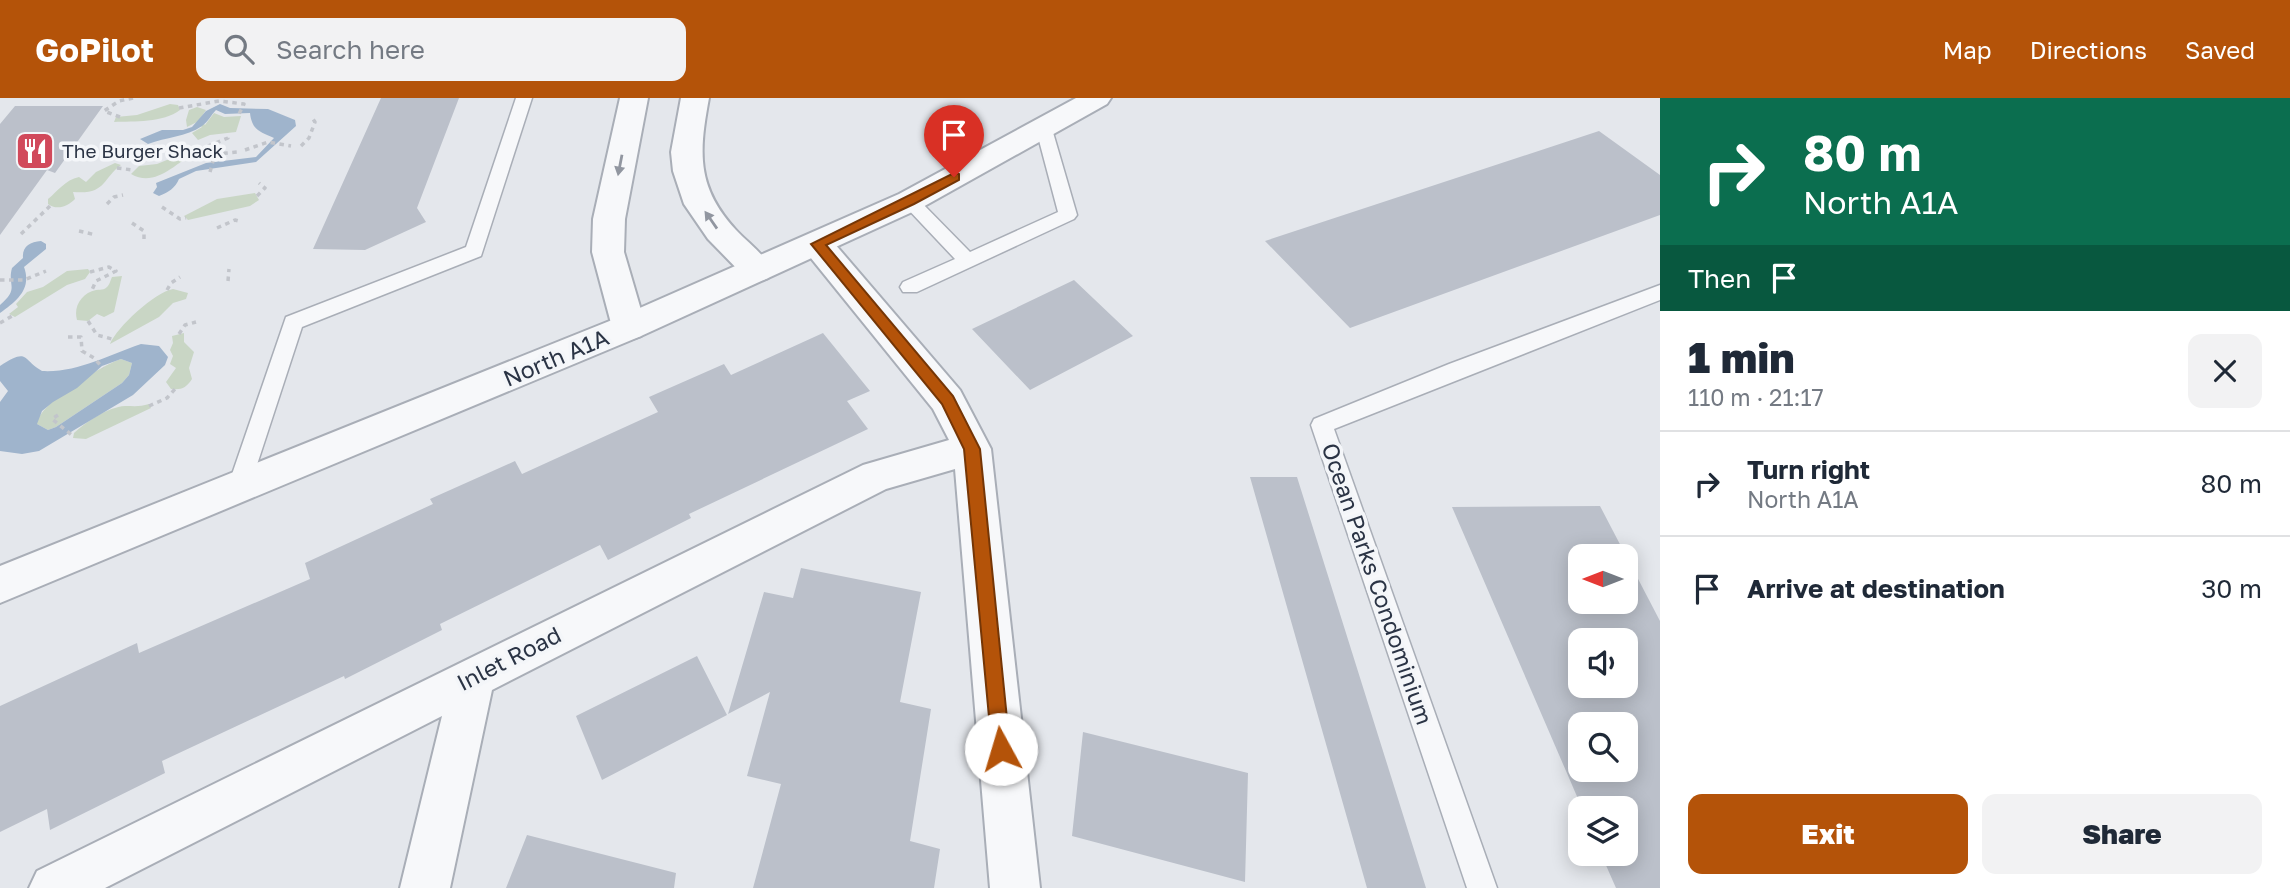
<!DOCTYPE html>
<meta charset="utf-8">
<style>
:root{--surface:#fff;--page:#f2f2f3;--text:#1f2937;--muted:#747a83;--line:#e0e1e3;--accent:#b45309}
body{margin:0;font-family:"Golos Text",sans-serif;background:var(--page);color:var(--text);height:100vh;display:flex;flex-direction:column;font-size:26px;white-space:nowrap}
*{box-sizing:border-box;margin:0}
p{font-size:23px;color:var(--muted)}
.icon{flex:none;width:38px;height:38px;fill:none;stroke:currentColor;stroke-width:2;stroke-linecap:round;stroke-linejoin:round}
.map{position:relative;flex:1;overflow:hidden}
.panel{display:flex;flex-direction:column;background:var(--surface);width:630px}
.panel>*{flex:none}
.banner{background:#0b6e4f;color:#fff;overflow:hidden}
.needle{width:46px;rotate:270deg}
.buttons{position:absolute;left:1568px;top:446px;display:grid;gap:14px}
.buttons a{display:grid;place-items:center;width:70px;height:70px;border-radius:14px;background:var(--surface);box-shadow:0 4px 18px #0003;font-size:35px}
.pin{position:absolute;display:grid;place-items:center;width:60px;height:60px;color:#fff;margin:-72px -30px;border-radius:50% 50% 50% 0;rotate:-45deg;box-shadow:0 0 7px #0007}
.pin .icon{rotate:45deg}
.me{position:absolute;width:77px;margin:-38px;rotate:354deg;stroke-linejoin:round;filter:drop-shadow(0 0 5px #0008)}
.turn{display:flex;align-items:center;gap:24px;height:147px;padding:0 28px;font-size:32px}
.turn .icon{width:91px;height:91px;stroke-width:2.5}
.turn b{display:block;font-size:49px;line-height:60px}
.then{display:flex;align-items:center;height:66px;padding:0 28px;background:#0003;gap:14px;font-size:26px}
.round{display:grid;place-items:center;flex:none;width:74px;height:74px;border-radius:14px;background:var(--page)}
.headline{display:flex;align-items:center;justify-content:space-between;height:119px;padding:0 28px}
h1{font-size:42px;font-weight:800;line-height:52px}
.primary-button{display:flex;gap:14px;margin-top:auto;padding:14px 28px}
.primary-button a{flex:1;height:80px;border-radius:14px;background:var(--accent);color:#fff;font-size:28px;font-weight:800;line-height:80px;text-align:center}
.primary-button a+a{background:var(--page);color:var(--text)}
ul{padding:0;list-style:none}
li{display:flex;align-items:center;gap:21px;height:105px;padding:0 28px;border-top:2px solid var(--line)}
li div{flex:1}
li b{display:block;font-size:26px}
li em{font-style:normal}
header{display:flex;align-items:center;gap:42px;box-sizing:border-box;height:98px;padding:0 35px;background:var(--accent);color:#fff}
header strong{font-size:33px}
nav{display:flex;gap:38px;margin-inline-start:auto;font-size:24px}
.search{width:490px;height:63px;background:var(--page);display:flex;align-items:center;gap:18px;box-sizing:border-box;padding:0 24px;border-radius:14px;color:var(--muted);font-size:26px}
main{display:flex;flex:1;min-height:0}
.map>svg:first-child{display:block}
.green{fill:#c9d6c5}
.water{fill:#9fb4cc;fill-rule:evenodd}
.building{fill:#bbc0ca;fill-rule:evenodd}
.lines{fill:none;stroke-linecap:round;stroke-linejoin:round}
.service-casing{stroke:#a9aeb7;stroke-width:3}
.minor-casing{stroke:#a9aeb7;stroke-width:4}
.tertiary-casing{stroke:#a9aeb7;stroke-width:4}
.path{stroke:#c2c5cb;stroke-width:3.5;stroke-dasharray:4.5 4.5;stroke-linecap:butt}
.service{fill:#f7f8fa;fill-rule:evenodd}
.minor{fill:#f7f8fa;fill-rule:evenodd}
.tertiary{fill:#f7f8fa;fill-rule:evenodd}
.oneway{fill:#9196a0}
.route{fill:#b45309;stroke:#753606;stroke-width:2}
.labels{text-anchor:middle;stroke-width:7;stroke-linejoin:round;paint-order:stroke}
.far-poi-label{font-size:19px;fill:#2b3445;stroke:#f4f6f9;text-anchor:start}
.street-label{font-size:23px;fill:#2b3445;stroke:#f4f6f9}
</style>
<header>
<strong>GoPilot</strong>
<div class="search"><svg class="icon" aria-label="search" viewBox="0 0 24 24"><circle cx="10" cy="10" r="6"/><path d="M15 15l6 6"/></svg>Search here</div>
<nav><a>Map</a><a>Directions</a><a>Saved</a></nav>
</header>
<main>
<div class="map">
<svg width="1660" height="790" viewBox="0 0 1660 790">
<rect width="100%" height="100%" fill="#e4e7ec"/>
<path class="green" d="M170,6l8,1 2,5c-17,13 -46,11 -66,12l2,-5 21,-2z
M197,9l9,3 -6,9 5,6 9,-12 10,4 17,-1 -5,16 -26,3 -12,5 -6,-7 10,-6 -5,-5 -10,5 -1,-7 3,-10z
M189,53l5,3c-20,10 -39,34 -63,20l8,-8 18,-2z
M115,65l6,2c-19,14 -15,30 -48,27l2,7c-7,7 -18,12 -27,5v-5c10,-8 17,-19 31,-22l7,5 10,-10z
M255,95l4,7 -9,6 -62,14 -4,-4 33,-17z
M88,171l2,3 -5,7 -18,6 -52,32 -6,-3 9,-7 -2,-3 11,-12 16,-5 24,-16z
M122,178l-8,36 -10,5 -7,-3 -9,7 -11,-1c-4,-14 5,-27 19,-30 5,-1 7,1 11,-3 2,-1 4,-8 5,-10z
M173,191l15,4 -2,6 -13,4 -14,14 -49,27c7,-17 45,-52 63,-55z
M184,235v9l10,10 -5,16 3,11c-6,9 -10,11 -21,10l-5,-7 10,-14 -6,-4 3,-8 -3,-6 3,-7 -1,-7z
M121,261l11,4 -3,12 -7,8 -66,44 -8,3 -11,-6c1,-20 65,-59 84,-65z
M149,306l2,4 -65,31 -13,-1 1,-5c12,-11 34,-26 51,-27 9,0 15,1 24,-2z"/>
<path class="water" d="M220,6l10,4 38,1 27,11 1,6 -40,36 -60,9 -17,8c-4,9 -10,13 -20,17l-6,-3 4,-6 -1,-4 50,-20 50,-6 18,-19c-13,-6 -22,-7 -24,-25l-25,1 -9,-4c-5,5 -8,12 -14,16 -16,11 -36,11 -54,18l-8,-5 22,-9h21l9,-3 14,-16z
M41,143l5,3v5l-22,18c8,22 -7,34 -24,46v-8c20,-17 7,-19 12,-37l11,-10c-1,-12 7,-16 18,-17z
M141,246l18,2 9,11 -3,8 -32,30 -94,56 -17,3 -22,-3v-49l8,-11 -8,-10v-15c29,-19 22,-6 42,5 35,2 66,-16 99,-27zM121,261l11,4 -3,12 -7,8 -66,44 -8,3 -11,-6 5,-13 11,-9 24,-14 25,-22z"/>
<path class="building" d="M381,0h78l-42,110 9,14 -61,28 -52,-1z
M15,8h88l-48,67 -8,-3 -47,65v-111z
M1599,33l61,44v40l-310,113 -85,-87z
M1074,182l59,56 -103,54 -58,-61z
M823,235l47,58 -23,10 21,28 -179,85 2,4 -83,42 -8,-15 -160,79 2,6 -97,49 -1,-3 -182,85 3,12 -115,57 -3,-21 -47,23v-126l137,-63 2,10 171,-74 -5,-16 128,-59 -3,-5 85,-38 7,13 136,-62 -9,-15 75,-33 7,11z
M1250,379h47l129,411h-59z
M1600,408l60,115v267h-44l-15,-34h25v-46h-44l-130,-301zM1580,458h46v46h-46zM1580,542h46v46h-46zM1580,626h46v46h-46z
M801,470l120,24 -21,110 31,7 -21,132 30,8 -6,39h-181l28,-104 -34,-8 23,-84 -42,22 36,-122 29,6z
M697,558l30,59 -125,65 -26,-64z
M1083,634l165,41 -3,109 -173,-46z
M527,737l149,38 -2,15h-168z"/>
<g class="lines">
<g class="service-casing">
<path id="service" d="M516,0h16l-51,158 -179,71 -52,159 -3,7 -8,2 -8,-2 -3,-7 58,-169 180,-70z
M1044,26l8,5 25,86 -3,4 -157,73h-14l-3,-5 3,-5 52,-23 -51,-54 -3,-4 3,-4h12l54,55 88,-40 -22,-83z
M1660,187v15l-326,129 163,459h-30l-156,-463 3,-6 135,-55z"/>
</g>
<g class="minor-casing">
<path id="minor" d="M620,0h28l-23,121 -1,33 22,75 -5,9 -12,4 -12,-4 -5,-9 -20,-75 1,-33z
M681,0h28c-10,54 -13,89 27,132 12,13 28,24 37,40l-5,8 -11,4 -11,-4 -38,-39 -24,-35 -11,-33 -2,-19z
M817,135l11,3 132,154 31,59 49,439h-50l-35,-419 -69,20 -394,201 -42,198h-50l42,-172 -337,172h-76l8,-17 826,-406 86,-25 -16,-31 -127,-157 -5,-8 5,-8z"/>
</g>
<g class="tertiary-casing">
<path id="tertiary" d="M1076,0h35l-4,6 -186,104 -280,128 -641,267v-37l617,-248 282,-124z"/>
</g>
<path class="path" d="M179,10l40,-7 25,3 -6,12
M120,19l-16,-6 15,-10 14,-3
M301,48l8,-8 6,-16 -4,-6
M245,52l23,-8 23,4
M191,55l37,-15 1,-5
M117,70l16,2
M210,74l5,-18 23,-2
M257,98l8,-8 -6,-5
M107,106l7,-7 9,-2
M162,109l18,12 6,-1
M132,125l12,8v8
M217,130l18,-8 7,2
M79,133l17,4
M21,136l29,-28
M90,174l19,-5 7,4 -20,10 -5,11
M0,182h24l22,-9
M228,183l1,-12
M167,192l4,-7 9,-6
M88,223l9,14 15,4
M0,225l12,-7
M179,236l6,-9 11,-3
M68,239h13l1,14 12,7 9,10
M149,308l18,-8 8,-9
M58,317l-6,4 21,17"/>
<use href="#service" class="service"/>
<use href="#minor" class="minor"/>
<use href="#tertiary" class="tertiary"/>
</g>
<defs><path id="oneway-solid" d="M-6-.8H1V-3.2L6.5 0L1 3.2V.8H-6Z" transform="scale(1.75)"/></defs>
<g class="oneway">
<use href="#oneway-solid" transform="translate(620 67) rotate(101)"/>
<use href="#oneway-solid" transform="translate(711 122) rotate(-125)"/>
</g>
<path class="route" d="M954,75l5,1v6l-45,24 -88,41 127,151 27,53 30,300 -2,6 -7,3 -7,-3 -2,-6 -28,-300 -22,-45 -131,-160z"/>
<defs>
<g id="restaurant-square" transform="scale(2.0125)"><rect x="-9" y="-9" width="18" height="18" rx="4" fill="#d1495b" stroke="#f4f6f9"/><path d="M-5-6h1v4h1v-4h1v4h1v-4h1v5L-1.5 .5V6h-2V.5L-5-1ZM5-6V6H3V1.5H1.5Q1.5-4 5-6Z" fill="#fff"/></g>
</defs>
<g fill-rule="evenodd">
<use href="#restaurant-square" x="35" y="53"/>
</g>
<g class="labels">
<g class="far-poi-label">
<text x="62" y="60">The Burger Shack</text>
</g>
<g class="street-label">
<text transform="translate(556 260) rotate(-23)" y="8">North A1A</text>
<text transform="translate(1377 486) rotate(71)" y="8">Ocean Parks Condominium</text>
<text transform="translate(509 561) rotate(-27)" y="8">Inlet Road</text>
</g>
</g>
</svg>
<div class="buttons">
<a><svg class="needle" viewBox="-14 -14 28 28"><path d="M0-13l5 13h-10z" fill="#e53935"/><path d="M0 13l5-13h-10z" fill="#747a83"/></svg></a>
<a><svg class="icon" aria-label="sound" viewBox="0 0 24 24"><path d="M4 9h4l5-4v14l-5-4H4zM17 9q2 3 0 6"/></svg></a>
<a><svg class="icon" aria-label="search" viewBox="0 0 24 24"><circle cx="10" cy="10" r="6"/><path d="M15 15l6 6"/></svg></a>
<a><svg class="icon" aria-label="layers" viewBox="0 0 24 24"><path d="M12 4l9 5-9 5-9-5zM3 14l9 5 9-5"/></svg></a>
</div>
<div class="pin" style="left:954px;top:79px;background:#d93025"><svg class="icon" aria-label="arrive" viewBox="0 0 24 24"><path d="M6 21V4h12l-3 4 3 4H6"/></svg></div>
<svg class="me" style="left:1001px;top:651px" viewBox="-20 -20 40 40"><circle r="19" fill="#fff"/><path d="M0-13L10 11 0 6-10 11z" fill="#b45309"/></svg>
</div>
<section class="panel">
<div class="banner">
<div class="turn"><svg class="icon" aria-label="right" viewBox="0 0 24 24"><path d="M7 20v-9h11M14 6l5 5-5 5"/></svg><div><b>80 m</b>North A1A</div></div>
<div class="then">Then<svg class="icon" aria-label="arrive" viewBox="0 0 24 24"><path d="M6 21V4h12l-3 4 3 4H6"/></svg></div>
</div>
<div class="headline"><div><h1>1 min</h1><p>110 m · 21:17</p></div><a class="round"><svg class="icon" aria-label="close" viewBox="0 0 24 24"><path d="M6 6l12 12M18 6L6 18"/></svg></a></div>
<ul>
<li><svg class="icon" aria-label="right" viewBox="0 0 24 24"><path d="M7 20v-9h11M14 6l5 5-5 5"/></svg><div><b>Turn right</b><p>North A1A</p></div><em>80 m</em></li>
<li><svg class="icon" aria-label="arrive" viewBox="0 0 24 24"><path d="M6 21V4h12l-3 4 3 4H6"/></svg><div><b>Arrive at destination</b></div><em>30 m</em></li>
</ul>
<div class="primary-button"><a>Exit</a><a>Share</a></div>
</section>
</main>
